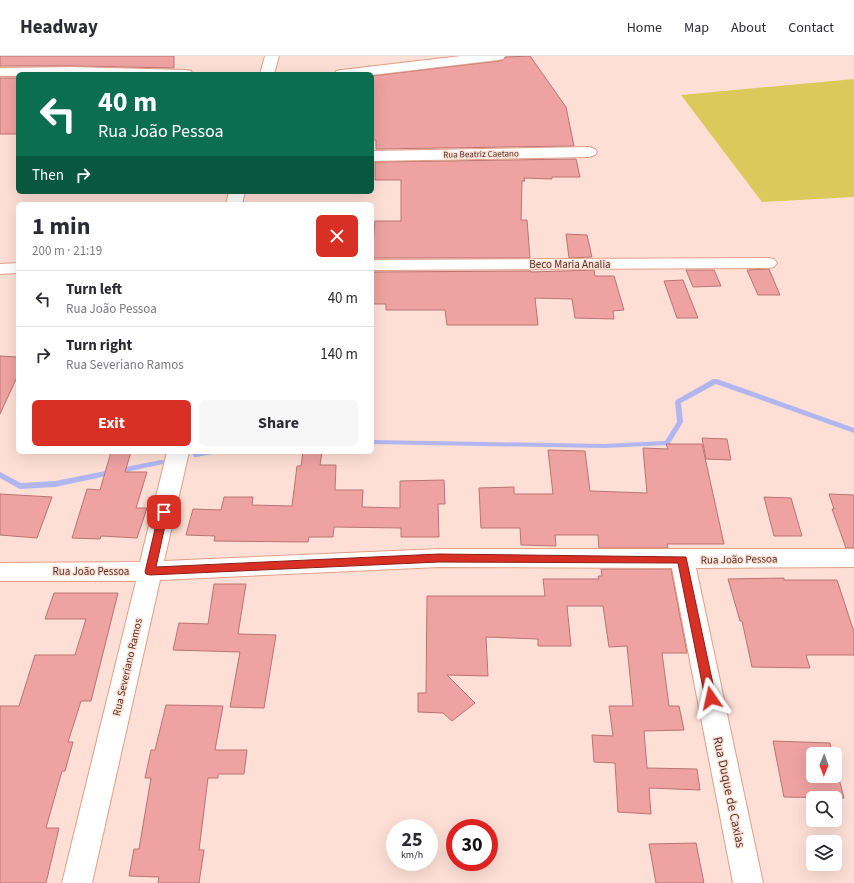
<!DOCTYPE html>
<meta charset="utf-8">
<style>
:root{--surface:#fff;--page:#f7f7f7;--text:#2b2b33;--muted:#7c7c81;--line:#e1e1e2;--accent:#d93025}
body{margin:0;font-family:"Source Sans 3",sans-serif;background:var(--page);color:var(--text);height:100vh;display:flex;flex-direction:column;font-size:15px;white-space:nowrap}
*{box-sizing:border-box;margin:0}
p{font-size:13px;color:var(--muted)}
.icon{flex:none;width:22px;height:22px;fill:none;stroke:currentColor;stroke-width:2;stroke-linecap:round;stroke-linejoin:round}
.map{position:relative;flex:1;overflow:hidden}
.drawer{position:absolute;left:16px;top:146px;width:358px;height:252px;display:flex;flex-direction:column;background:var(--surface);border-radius:6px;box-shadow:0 4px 16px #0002}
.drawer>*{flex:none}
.guide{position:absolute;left:16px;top:16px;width:358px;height:122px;border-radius:6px;box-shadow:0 4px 16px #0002;background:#0b6e4f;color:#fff;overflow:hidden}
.needle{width:26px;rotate:181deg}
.fabs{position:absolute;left:806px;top:691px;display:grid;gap:8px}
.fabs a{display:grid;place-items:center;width:36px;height:36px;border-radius:6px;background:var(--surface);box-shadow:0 4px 16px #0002;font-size:20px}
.speed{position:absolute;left:386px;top:763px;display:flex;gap:8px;font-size:20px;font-weight:700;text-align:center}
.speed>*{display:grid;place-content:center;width:52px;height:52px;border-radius:50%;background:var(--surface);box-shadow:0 4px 16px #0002;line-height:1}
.speed small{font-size:10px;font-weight:400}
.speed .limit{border:6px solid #d22;background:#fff;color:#111}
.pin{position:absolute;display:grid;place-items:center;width:34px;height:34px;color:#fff;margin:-17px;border-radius:8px;box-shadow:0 2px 6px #0006}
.me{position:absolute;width:44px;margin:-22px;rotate:349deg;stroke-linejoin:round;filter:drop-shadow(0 0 3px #0008)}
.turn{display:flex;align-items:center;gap:14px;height:84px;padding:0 16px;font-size:18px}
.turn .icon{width:52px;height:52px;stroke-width:2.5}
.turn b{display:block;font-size:28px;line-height:34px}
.then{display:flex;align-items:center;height:38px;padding:0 16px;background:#0003;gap:8px;font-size:15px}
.round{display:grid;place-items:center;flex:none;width:42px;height:42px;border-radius:6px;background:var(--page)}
.headline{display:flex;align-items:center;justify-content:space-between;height:68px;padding:0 16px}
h1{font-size:24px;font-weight:700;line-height:30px}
.cta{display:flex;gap:8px;margin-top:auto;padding:8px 16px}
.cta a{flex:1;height:46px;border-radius:6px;background:var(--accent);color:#fff;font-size:16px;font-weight:700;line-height:46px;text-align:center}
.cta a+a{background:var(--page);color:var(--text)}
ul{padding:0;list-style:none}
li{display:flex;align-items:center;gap:12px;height:56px;padding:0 16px;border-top:1px solid var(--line)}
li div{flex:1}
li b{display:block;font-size:15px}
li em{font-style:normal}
header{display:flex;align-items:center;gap:24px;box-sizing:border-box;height:56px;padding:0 20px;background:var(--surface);border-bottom:1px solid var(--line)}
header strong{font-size:19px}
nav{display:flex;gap:22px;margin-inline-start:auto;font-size:14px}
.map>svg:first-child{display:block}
.green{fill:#dbca5b}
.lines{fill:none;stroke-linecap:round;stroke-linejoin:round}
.stream{fill:#b1b6f1;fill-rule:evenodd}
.building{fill:#eea2a1;stroke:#bb7473}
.minor-casing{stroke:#e49e86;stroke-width:2}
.minor{fill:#fff;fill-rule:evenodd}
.route{fill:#d93025;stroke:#8d1f18}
.labels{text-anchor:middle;stroke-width:3;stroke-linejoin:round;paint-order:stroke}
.far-street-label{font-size:9px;fill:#52352b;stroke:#fddfd5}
.street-label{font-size:11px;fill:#52352b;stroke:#fddfd5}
.near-street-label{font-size:13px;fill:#52352b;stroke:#fddfd5}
</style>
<header>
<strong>Headway</strong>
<nav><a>Home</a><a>Map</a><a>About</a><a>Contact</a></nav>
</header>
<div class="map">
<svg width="854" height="827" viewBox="0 0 854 827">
<rect width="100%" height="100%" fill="#fddfd5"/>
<path class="green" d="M854,23v118l-92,5 -81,-107z"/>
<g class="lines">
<path class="stream" d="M713,323h4l137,49v5l-138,-49 -35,19 2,19 -14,23h-2l-63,3 -232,-4v-4l232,4 61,-3 12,-19 -2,-20 1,-2z
M199,396h15l-1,2 -17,3h-2l-1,-2 1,-2z
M161,404h2l1,2 -1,2 -108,23 -35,2 -20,-11v-6l21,11 34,-2z"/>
</g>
<path class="building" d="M0,0h174v12l-102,-2h-72z
M530,0l36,51 8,39 -198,3v-9h-4v-64l126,-15 5,-1 3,-3z
M0,22h18v56h-18z
M576,103l4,18h-28v2l-28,-1 1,3h-3l-1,39h6l3,38h-158l3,-37h26v-41h-26v-18z
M566,178l21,1 5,22 -23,1z
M769,213l11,26h-22l-11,-25z
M594,214l1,6h19l10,34 -11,1 1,8 -39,-1 -3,-19 -37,-1 3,27h-91l-2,-15h-59v-6h-14v-32l159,-1v1z
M686,214h28l7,16 -28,1z
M683,224l15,38h-21l-13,-37z
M0,300l18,1v18l-18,39z
M702,382l25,1 4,21 -25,-1z
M666,388h36l22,100h-57l1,4h-69l-1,-13h-43l1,11 -35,-1 -1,-17h-39l-2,-40 35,-1v7h39l-5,-44 37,1 5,40 57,2 -4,-45 25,1z
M111,396h20l-6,20h22l-11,36h11l-10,30 -36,-2 -1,3 -28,-1 15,-49 13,1z
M303,396h19l-2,13h16l-1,25h28l-1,17 38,1v-27l44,-1 1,24h-7l1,33h-38v-9l-67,-1 -1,10h-24l-1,5 -94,-1 1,-5 -29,-1 7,-26 28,1 3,-13h29l-1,8 40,1 5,-40h4z
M0,438l52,3 -15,41 -37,-3z
M829,438l25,1v53h-8l-14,-39h2z
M764,441l27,1 11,38h-28z
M601,513h70l16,84h-25l7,53h10l5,24 -40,1 3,37 50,1 3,21 -51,-2 2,26 -33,-2 -3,-49 -21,-1 -2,-27 21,1 -4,-30h24l-6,-60 -18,1 -6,-41h-36l4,40h-33v-7l-52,-2 2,39 -41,-1 28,28 -23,18 -9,-8 -25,-1v-19h8l1,-97h118l-2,-17h56l-1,-3h4z
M784,522v2h53l17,52v23h-48l4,13 -58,-1 -10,-46h-2l-12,-42z
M214,528h32l-8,50 38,1 -12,73 -34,-1 10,-55 -67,-2 6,-27 29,1z
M54,537h64l-27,108h-10l-13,41h5l-8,29h-3l-16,57h13l-13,55h-46v-177h19l16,-51h40l11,-36h-41z
M166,649l57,1 -8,44h32l-3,24h-26v4h-10l-9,72h5l-5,33h-41l1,-6 -30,-1 5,-27h5l12,-71h-6l6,-28h4z
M773,685l57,2 2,11h-19v22h22v-12l9,34 -60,-1z
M696,787l8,40h-48l-7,-39z"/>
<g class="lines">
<g class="minor-casing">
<path id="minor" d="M265,0h14l-5,18h-14z
M461,0h44l-2,3 -5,1 -126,15 -38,-1 2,-3 5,-1z
M72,11l114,3 5,1 2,3h-175v2h-18v-8z
M589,91l6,2 2,3 -2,3 -6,2 -217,4v-10z
M229,136h16l-3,12h-16z
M768,202l6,1 3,4 -3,4 -6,1 -396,2v-10z
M18,207v10l-18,1v-10z
M167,396h22l-25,109 275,-12h415v18l-158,1 67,315h-30l-61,-315 -233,-1 -279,13 -68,303h-30l74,-302h-136v-18l140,-1z"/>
</g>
<use href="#minor" class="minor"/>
</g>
<path class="route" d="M164,452l4,4 -12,55 283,-13 247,3 30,141 -1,3 -4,2 -4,-2 -2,-3 -27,-135 -239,-1 -289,13 -4,-1 -1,-2 14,-60z"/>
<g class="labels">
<g class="far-street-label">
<text transform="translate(481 98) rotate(-1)" y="3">Rua Beatriz Caetano</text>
</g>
<g class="street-label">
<text x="570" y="212">Beco Maria Analia</text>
<text transform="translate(739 503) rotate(-1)" y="4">Rua João Pessoa</text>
<text x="91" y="519">Rua João Pessoa</text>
<text transform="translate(127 611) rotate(-77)" y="4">Rua Severiano Ramos</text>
</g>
<g class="near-street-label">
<text transform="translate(730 736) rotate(78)" y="5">Rua Duque de Caxias</text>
</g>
</g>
</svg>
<div class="fabs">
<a><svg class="needle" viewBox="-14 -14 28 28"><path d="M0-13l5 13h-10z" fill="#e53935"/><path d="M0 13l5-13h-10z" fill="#7c7c81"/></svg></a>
<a><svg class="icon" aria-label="search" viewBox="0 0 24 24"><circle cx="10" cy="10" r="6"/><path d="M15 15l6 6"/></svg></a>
<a><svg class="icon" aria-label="layers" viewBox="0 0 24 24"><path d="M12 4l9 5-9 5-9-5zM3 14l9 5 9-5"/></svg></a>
</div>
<div class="speed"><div>25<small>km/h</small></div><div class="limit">30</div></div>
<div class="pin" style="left:164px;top:456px;background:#d93025"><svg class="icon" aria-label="arrive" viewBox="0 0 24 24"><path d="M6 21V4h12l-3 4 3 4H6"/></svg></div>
<svg class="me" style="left:711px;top:642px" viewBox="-20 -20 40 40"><path d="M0-17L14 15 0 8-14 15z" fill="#d93025" stroke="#fff" stroke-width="4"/></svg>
<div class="guide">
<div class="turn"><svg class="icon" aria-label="left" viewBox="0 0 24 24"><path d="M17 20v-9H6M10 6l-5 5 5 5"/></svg><div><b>40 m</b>Rua João Pessoa</div></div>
<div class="then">Then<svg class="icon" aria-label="right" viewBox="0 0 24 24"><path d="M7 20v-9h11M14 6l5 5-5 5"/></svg></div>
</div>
<section class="drawer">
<div class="headline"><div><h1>1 min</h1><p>200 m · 21:19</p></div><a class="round" style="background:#d93025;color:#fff"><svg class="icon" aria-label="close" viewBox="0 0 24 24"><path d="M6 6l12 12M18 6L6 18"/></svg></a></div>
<ul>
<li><svg class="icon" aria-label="left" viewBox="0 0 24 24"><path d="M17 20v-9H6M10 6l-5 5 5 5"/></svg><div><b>Turn left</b><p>Rua João Pessoa</p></div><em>40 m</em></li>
<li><svg class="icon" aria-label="right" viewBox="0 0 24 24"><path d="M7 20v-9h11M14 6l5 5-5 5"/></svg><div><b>Turn right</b><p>Rua Severiano Ramos</p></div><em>140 m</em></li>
</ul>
<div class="cta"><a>Exit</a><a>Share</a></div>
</section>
</div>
